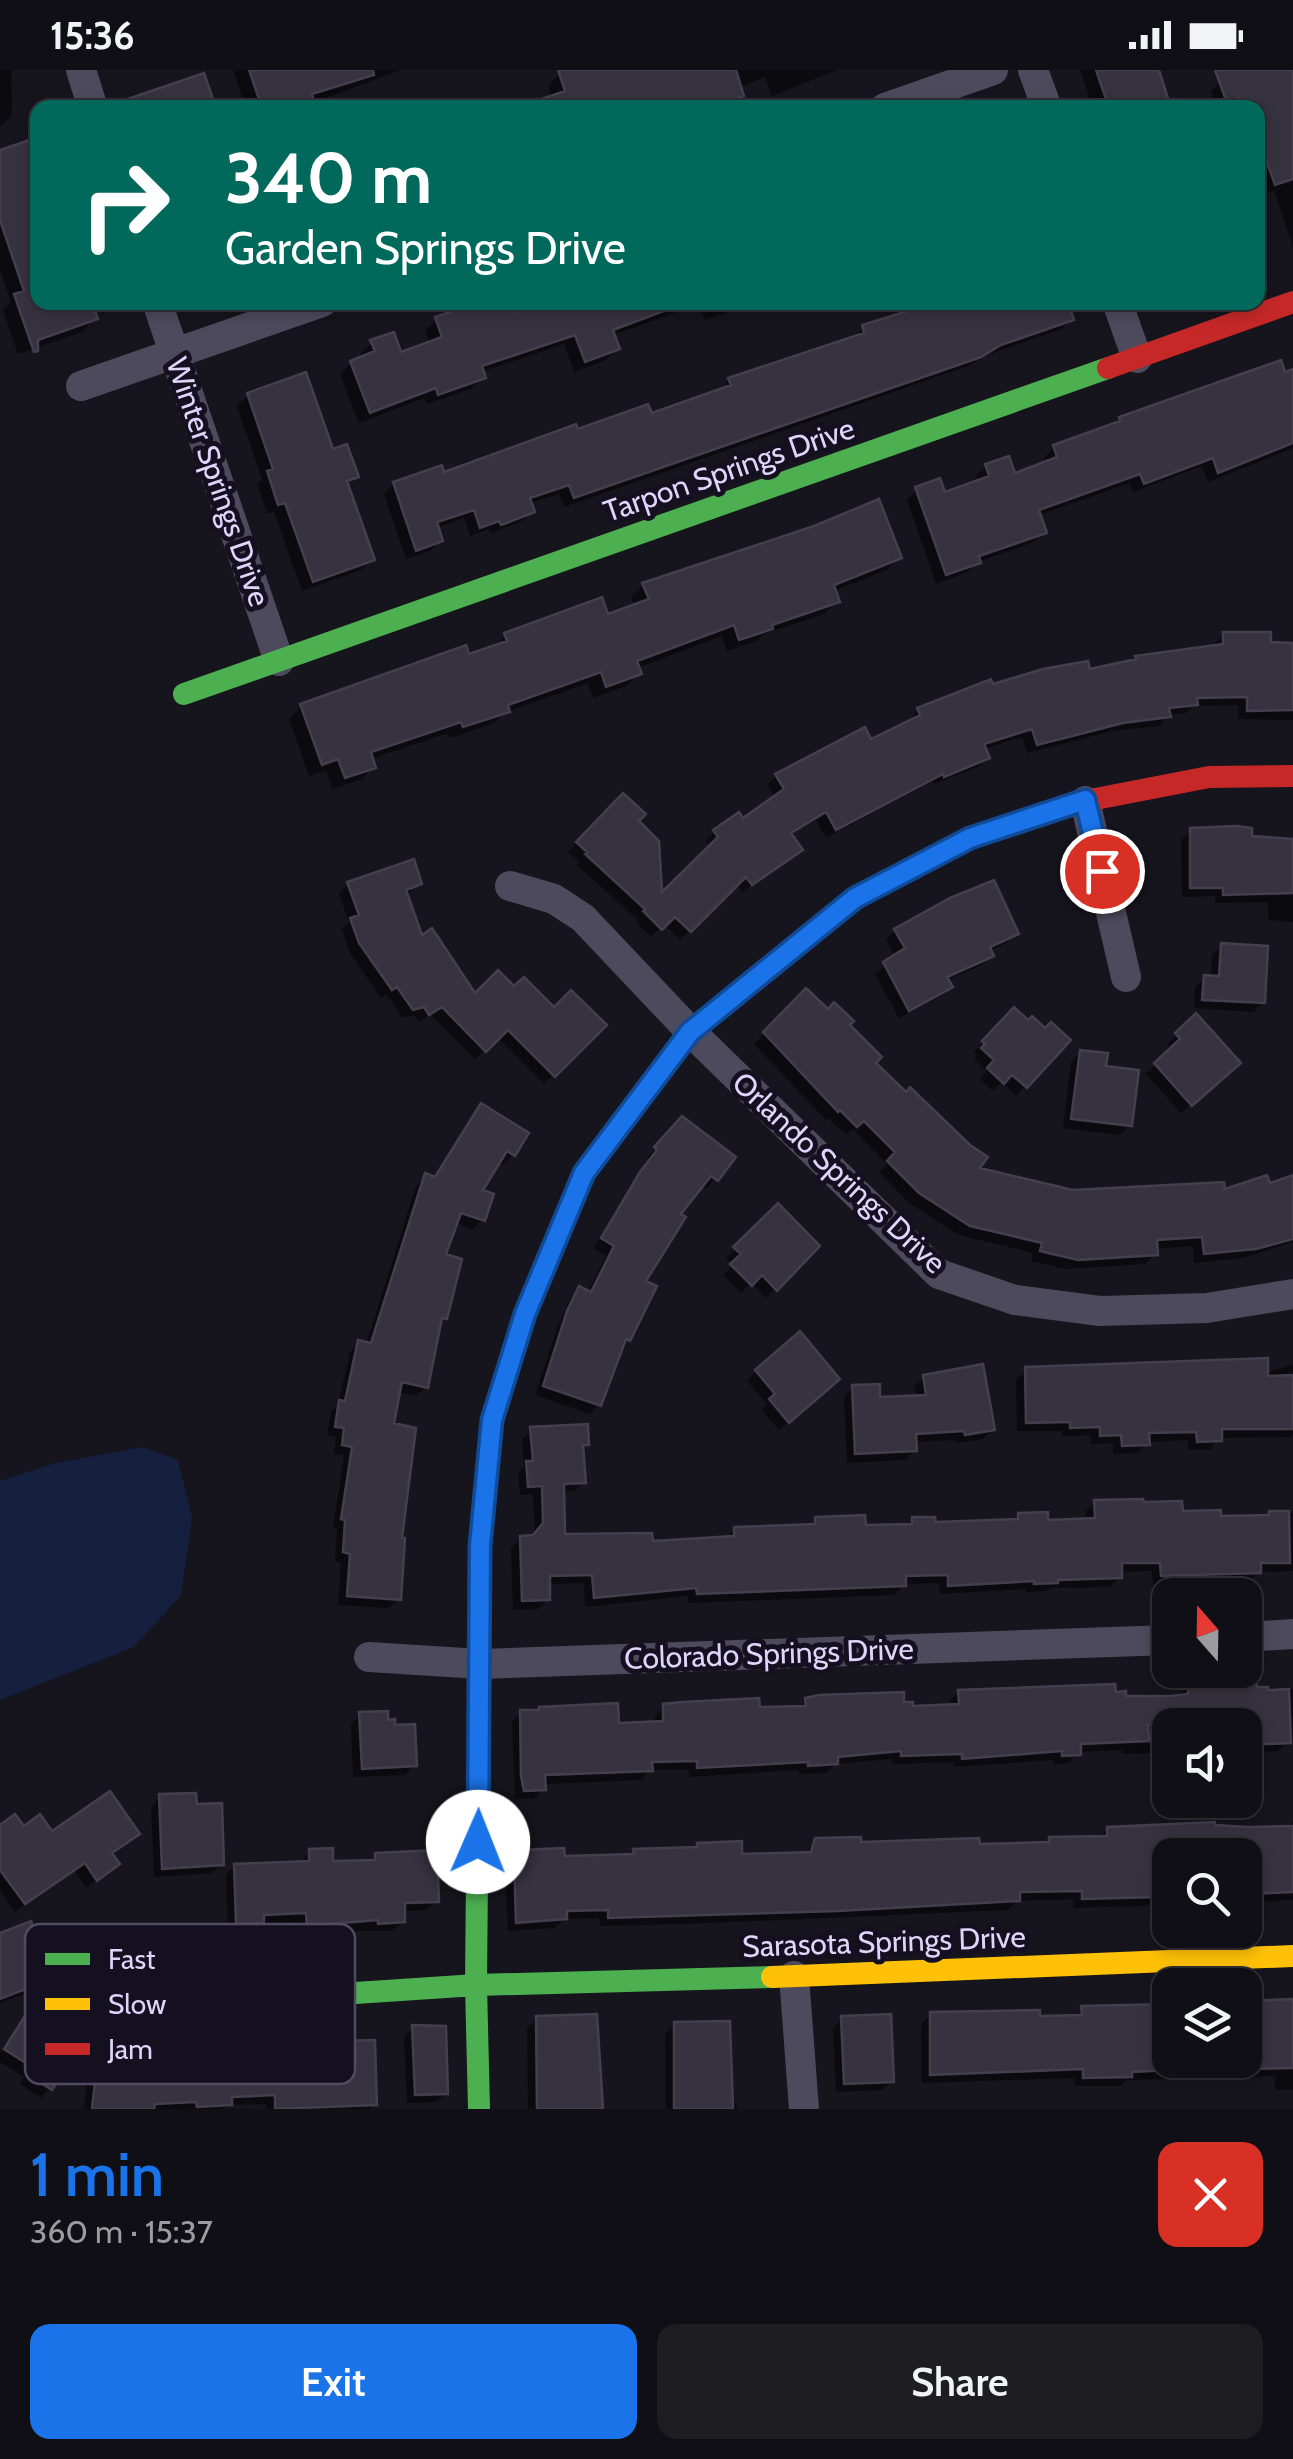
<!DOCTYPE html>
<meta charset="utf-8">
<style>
:root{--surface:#100f15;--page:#1e1d22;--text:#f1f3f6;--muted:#9c9ca0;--line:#302f34;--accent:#1a73e8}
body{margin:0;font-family:Cabin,sans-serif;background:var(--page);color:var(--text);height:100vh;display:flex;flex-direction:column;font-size:38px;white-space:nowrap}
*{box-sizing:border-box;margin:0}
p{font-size:32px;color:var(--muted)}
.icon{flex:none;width:55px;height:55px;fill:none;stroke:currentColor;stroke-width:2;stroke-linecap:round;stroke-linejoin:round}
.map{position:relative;height:2039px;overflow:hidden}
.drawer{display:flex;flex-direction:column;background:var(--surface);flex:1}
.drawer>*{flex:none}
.top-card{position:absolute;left:30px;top:30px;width:1235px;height:210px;border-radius:20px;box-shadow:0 5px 15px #0003,0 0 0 2px var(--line);background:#00695c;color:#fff;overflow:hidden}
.needle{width:65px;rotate:340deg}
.buttons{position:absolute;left:1152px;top:1508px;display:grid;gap:20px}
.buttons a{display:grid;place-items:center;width:110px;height:110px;border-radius:20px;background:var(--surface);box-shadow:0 5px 15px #0003,0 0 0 2px var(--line);font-size:50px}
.pin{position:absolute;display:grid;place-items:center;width:85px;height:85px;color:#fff;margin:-42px;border:5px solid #fff;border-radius:50%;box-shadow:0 2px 10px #0007}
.me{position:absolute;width:110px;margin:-55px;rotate:1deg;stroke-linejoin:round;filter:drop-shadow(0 0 8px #0008)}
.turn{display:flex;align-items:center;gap:35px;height:210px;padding:0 30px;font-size:45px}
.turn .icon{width:130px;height:130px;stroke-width:2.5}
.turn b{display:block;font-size:70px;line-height:85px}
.round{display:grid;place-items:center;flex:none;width:105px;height:105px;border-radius:20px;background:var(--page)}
.headline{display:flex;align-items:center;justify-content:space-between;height:170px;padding:0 30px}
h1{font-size:60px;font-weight:600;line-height:75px;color:var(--accent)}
.primary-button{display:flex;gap:20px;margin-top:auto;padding:20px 30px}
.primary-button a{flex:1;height:115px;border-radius:20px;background:var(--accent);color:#fff;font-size:40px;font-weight:600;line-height:115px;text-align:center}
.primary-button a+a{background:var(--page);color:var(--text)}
.status{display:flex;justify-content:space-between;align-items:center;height:70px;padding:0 50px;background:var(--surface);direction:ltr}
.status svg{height:28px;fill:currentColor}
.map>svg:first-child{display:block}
.water{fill:#14203e}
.shadow{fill:#0007}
.building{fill:#36323f;stroke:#443f4f;stroke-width:2.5}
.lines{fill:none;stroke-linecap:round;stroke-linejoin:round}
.street{stroke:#4c4a5c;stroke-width:30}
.fast{stroke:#4caf50;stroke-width:22}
.slow{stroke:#ffc107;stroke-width:22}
.jam{stroke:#c62828;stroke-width:22}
.route-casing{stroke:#114b97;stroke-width:25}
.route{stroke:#1a73e8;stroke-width:18}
.labels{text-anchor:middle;stroke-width:10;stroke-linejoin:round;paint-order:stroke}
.street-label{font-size:30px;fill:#ddd5fa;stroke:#141020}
.key{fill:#141020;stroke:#504b61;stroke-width:2.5}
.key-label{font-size:28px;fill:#ddd5fa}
</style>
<div class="status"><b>15:36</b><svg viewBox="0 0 49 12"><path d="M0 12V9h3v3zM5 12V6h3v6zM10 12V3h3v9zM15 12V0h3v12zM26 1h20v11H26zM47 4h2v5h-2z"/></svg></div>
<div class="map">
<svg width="1293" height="2039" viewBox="0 0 1293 2039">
<rect width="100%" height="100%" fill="#16141c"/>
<path class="water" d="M142,1377l36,13 14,58 -11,77 -47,52 -134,53v-219l56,-18z"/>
<path class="shadow" d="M0,0h11l1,45 -12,12z
M233,0h168l-102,38h-53z
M571,0h266l-65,26 -7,-19 -26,10 2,8 -11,12 -206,1 28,-10 -4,-12 12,-12z
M1080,0h81l-4,4 12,34h-76z
M1232,0h61v178l-19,-58 -8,3 -8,-22v-63h-42l-5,-17z
M0,82l38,150 57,16 -13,14 -64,22 -15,-44 8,-8 -11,-32z
M548,232h197l-7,7 -33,11 -6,-16 -86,31 4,13 -11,12 -32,12 -10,-28 -83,28 2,5 -12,12 -44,15 -3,-6 -65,25 -19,-49 11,-11 11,-4 -2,-5 12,-11 28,12 30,-11 -5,-13 12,-12 80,-3z
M1071,249l-10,10 -73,26 -20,11 -404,141 -5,-13 -29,9 2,8 -10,10 -31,12 -2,-4 -19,7 -6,-18 -28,10 4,13 -10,10 -24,8 -22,-65 10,-10 48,-9 134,-43 74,-16 70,-26 9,-10 124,-43 10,-9z
M1293,301v77l-85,34 -6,-16 -69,26 -3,-9 -91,32 5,17 -10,10 -54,19 -12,11 -32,12 -29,-84 10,-11 27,6 34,-12 -2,-7 10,-10 27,10 33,-12 -2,-6 10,-11 58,-20 8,-8z
M248,325l84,57 24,24 -10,10 26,73 -11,11 -59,21 -28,-79 -7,2 -10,-30 5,-5 -25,-73z
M899,487l-12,13 -54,21 4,10 -13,13 -60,20 -7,7 -30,10 -5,-15 -85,32 2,6 -13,12 -33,12 -5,-15 -82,29 -12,11 -44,15 -2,-5 -78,26 3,8 -12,13 -29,9 -6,-19 -17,6 -20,-57 13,-13 190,-57 14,-14 101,-18 28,-10 -4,-10 13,-12z
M1224,564l45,10 24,1v75l-55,-1v-14l-45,1 -7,7 -17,2 -10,11 -47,5 -85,22 -5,-16 -38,12 3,9 -9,9 -44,17 -1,-3 -107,57 -10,-18 -27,15 10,15 -9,9 -48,33 -6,-8 -56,56 -16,-16 -13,13 -15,-15 2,-2 -61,-55 3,-2 -12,-11 55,-56 12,25 25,77 51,-50 -5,-7 9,-10 28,-9 32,-24 -8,-13 9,-9 93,-33 41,-20 -1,-3 9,-10 73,-23 97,-15 44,-9 4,-5 78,-10v-4z
M1191,761l102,11v80l-24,-2 -2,-18 -52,1v-7l-33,1 -1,-57z
M348,814h72l-15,11 15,43 54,59 40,-7 40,21 49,14 -59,59 -47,-47 -22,22 -44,-44 -12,7 -5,-7 -11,3 -17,-24 -5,4 -31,-45 -8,-24 7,-7 -10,-28z
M895,861l121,3 -10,9 -17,8 2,5 -9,9 -35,15 3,7 -9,9 -42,22 -24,-44 21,-17 -10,-17z
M1222,876l41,56 -10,10 -59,-4 1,-21 10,-9h6l1,-23z
M806,921l41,34 26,38 103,107 97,23 150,-1 45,-6 25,-8v64l-49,16 -50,5 -1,-17 -38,3v5l-10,10 -79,5 -35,-8 2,-8 -74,-18 -50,-32 -30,-31 8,-8 -34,-35 -7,6 -18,-17 -2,2 -72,-76z
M1014,940l30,22 24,8 -52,56 -14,-14 -9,9 -13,-12 7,-8 -13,-12 3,-4 -3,-3z
M1196,947l32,55 -47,41 -35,-39 26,-24 -5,-6z
M1081,982l23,16 26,57 -10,10 -57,-7 8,-66z
M482,1036l31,48 -10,10 -5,-4 -19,31 4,29 -10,9 -19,-6 -12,33 3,62 -7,7 -13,62 -9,9 -18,-4 -7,33 8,115v59l-10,9 -51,-3 3,-41 -6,-3 2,-33h-4l11,-73 -10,-1 2,-17 -9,-2 4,-23 7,-7 12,-53 9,-9 7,2 50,-159 10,-10 6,3z
M673,1058l59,29 -26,32 -5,-4 -24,30 -35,67 11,5 -25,53 -8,8 -21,57 -9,9 -55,-19 24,-72 11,-24 10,-10 7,4 19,-37 -12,-8 38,-64 18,-24 -3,-2z
M778,1136l39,40 -51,52 -15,-15 -10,10 -18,-18 10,-10 -7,-7z
M1293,1295v69l-4,3 -70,1 -9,12h-22v-10l-41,2 -9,11 -25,1v-11l-22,1v-9l-29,1v-5h-45l-1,-52 10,-9 239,3z
M756,1301l72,17 -49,42 -18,-20 6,-6 -20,-23z
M924,1307l68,52 -9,10 -27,4 -1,-3 -41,2 1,8 -10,10 -58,3 -3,-66 9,-9 25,11 38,-1 -2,-11z
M532,1360l55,14 -6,5 3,33 -10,9 -13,1 1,44 88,7 75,-4 10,-10 74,-2 7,-7 47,7 44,-1 6,-6 20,5 79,-3 7,-7 27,8 40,-2v-10l10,-9 123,17 47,-1 4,-4 23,-1v58l-34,1 -10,9 -96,3 -1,-13 -32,1v5l-10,10 -61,1 -3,3 -20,1v-3l-86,5 -1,-11 -34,1 -11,11 -206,8v-7l-103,11 -1,-24 -37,1 1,15 -10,10 -25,1 -2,-62 10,-10h11l3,-4 -2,-40 -13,1 -2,-22 6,-6 -2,-28z
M1189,1614l104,5v55h-8l-6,7 -34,2v-28h-75v31l-7,1v-4l-41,1v-4l-43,2 -10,11 -16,1v-4l-99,7 -1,-5 -61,2v-5l-57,5 -9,9 -27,1v-4l-110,7v-7h-39l-9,10 -98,4v5l-9,10h-19l-3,-77 9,-10 96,14 38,-2v-8l9,-9 134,2 9,-9 95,5 8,4 40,-2v-6l9,-9 155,2 9,5 56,-2z
M360,1645l25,7 30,43 -10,10 -52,2 -2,-53z
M160,1727l34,9 28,58 -10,9 -58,4 -3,-71z
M1293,1752v78l-48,2v-47h-75v50l-97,3v-9l-56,2 -9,9 -324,14 -84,2 -1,-8 -35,1 -9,9 -47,3 -3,-62 15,-17 42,7 67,-2 6,-6 59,-2 4,-4 42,12 65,-2 11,-15 42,5 119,2 121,-8 10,-10h177z
M0,1758l51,6h86l-27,21 -3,18 -21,15 -11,-17 -60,41 -15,-21z
M310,1781l21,13 38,-1 7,-7 60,45 -9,9 -25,1 1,10 -10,10h-67l-28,3v-12l-38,1 -8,8 -24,1 -2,-57 9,-9 65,-2z
M0,1866l42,22 20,15 -9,10 -53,20z
M37,1930l13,88 -9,10 -21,-14 4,-7 -24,-15v-9z
M1293,1930v90h-18v-14l-149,4 -5,6h-46l-1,-8 -152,5 -1,-59 10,-9 143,3 9,-9 87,-4v55h75v-58z
M537,1949l63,90h-72l-1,-81z
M842,1949l50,62 -10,9 -46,2 -3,-64z
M675,1954l56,78h5l1,7h-71l-1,-75z
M413,1958l33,65 -10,9 -29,1 -3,-66z
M204,1966l135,8 36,60 -5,5h-104v-5l-37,1 -4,4h-141l6,-54 10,-10 67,9 7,-7 21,-2z"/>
<path class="building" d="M249,0h124l1,5 -62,19 1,4 -16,5 1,5h-36z
M558,0h178l8,26 -33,12h-183l-1,-4 38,-13z
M1096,0h63l12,38h-62z
M1215,0h78v109l-18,6 -17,-48v-29h-15l-4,-10 -12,5z
M204,3l12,35h-103v-4z
M38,67v165h54l6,17 -60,21v11l-4,1 -20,-58 10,-3 -24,-71v-70z
M478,232h37l4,10 27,-10h134v3l-67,25 7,19 -35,13 -10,-27 -93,31 4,12 -48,17 -2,-7 -66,25 -20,-52 25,-10 -5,-11 24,-8 7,20 41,-15 -7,-20z
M937,232h131l6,18 -73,25 -20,12 -407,141 -5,-13 -39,13 5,14 -34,13 -2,-4 -19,7 -6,-18 -37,12 6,19 -27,10 -23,-69 49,-17 2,7 132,-48 2,5 70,-25 4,9 79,-28 -3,-7 136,-45 -2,-8z
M1281,290l4,12 8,-3v74l-75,30 -5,-15 -69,26 -4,-10 -101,36 8,23 -68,23 2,7 -35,12 -31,-88 25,-9 5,14 44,-16 -4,-12 24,-8 6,17 42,-16 -4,-12 67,-24 -1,-4z
M306,302l27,77 14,-5 12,33 -12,4 28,79 -62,22 -28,-79 -7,2 -11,-34 6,-2 -26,-76z
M879,429l23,59 -68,27 6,17 -68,23 1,4 -34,11 -5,-15 -97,36 5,13 -36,13 -5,-15 -93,33 2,7 -47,15 -2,-5 -90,30 5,16 -31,10 -7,-19 -16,6 -22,-61 166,-59 3,9 38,-13 -3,-8 98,-36 6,17 41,-15 -7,-16 172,-57z
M1223,562h48v10l22,1v67l-46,1v-14l-50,1 1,7 -29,3 2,9 -48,6 -86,22 -5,-16 -48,15 6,14 -46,19 -1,-3 -107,56 -10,-18 -35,21 12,17 -51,35 -6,-8 -55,55 -16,-15 -13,13 -19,-19 2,-2 -60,-55 2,-2 -11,-10 47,-49 23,21 -7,7 20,20 3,51 56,-55 -5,-7 26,-18 4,6 41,-29 -9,-15 90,-47 6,12 49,-24 -3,-7 74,-29 2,5 50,-15 45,-8 2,8 46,-10 -1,-3 88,-12z
M1237,756l15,2v8l41,3v54l-70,2v-7h-33v-60z
M414,789l8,25 -16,6 16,45 10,-7 43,65 23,-23 16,16 10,-9 30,30 17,-17 36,35 -52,52 -47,-47 -22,22 -44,-45 -13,8 -5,-8 -11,3 -16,-23 -5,3 -33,-47 -9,-25 9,-3 -12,-33z
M994,810l25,54 -29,13 4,9 -47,21 6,10 -44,24 -26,-49 22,-14 -11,-19 56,-31z
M1221,873l47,3 -3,57 -63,-3 2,-25 15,1z
M806,918l22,21 6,-7 20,19 -4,4 32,32 -6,6 30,29 4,-5 60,58 18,12 -8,11 93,22 151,-8 1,7 42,-14 3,8 23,-8v64l-37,10 -52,5 -2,-17 -45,3 1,15 -80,5 -38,-9 2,-8 -72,-17 -51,-33 -32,-32 8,-9 -31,-31 -7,6 -17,-17 -2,2 -75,-80z
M1014,937l14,13 4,-4 13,12 6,-6 20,18 -44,48 -15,-13 -8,9 -17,-16 7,-8 -13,-12 4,-4 -3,-3z
M1196,943l45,50 -49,43 -38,-43 26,-24 -5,-6z
M1080,980l28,3 -2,13 33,4 -7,56 -61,-7z
M481,1033l48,30 -14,23 -8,-5 -24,39 11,4 -9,27 -24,-8 -15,41 16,5 -15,60 -5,-1 -14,70 -26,-6 -8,41 22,5 -14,110h3l-4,62 -54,-4 3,-42 -7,-2 2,-32 -4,-1 11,-72 -10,-2 2,-17 -9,-1 4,-27 6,1 13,-61 13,3 54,-170 10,4z
M682,1046l54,41 -18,24 -7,-5 -30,38 5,3 -40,64 11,5 -27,55 -4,-2 -25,67 -58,-20 24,-75 12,-25 12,6 23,-46 -13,-8 39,-66 17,-22 -3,-3z
M778,1133l42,43 -43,45 -15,-16 -10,11 -22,-22 11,-10 -8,-7z
M800,1261l40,48 -51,44 -20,-24 6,-5 -20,-24z
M1268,1288v18l25,-1v54h-71v12l-25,1 -1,-10 -47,1 1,12 -28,1 -1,-11 -21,1v-9l-30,1v-6l-44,1 -1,-56z
M983,1294l12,66 -30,5 -1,-4 -48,3 1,17 -62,3 -3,-69 28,-1v13l46,-2 -3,-20z
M588,1354l1,21h-6l3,38 -22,1 1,50 87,-1 1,8 81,-5v-9l81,-3v-7l50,-2 1,10 46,-1v-7h23l1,5 82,-3v-6l30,-1v8l47,-2 -1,-18 49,-1 1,3 38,-1 1,10 38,-1v6l48,-1v-4h20l1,52h-29v10l-100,3 -1,-13h-38v15l-64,2v3l-24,1v-3l-86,5v-11l-42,1v10l-209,8 -1,-6 -102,10 -2,-23 -42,1v24l-28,1 -2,-65 13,-1 10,-12 -1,-37 -14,1 -2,-26h7l-3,-34z
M1256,1608l1,9h11v3l21,-1 2,54 -46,2v-20h-97l1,16 -68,3v11l-19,1v-5l-100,8v-5l-61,2v-5l-63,6v7l-30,2v-4l-111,6v-7l-45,1 1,9 -108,4 1,15 -22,1 -3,-15 -1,-66h19v-3l79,-4 1,20 44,-2v-17l19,-2 77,-4 1,9 46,-1 -1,-8 14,-3 85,-3v10h9v4l46,-2 -1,-14 157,-6 1,8 10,-1v5h44l18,-2v-13z
M388,1641v9l7,-1v6l20,-1 2,42 -55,3 -3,-57z
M110,1721l30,43 -28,19 8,11 -23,17 -12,-18 -60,41 -25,-34v-45l15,-11 9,12 16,-12 12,17z
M196,1723l1,11 25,-1 2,62 -62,4 -3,-75z
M1215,1752v3l32,2 46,-1v66l-45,2 1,-9h-4v-30h-75v41l-10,1 -78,2v-8l-62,1v9l-182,10 -230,7v-8l-41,1v8l-51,4 -2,-66 5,-1v-6l45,-2 1,8 69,-2 -1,-5 64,-2v-4l45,-2v13l69,-2 4,-14 46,-1v5l118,-4 1,6 69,-2v-5l58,-1v-9z
M333,1778v13l42,-1v-7l62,-3 2,52 -34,1v19l-27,2v-4l-71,6 -1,-13 -42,2v8l-28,1 -2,-60 75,-3v-12z
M31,1851l13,34 12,-5 9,24 -65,25v-66z
M37,1927l52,35 -37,58 -25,-16 5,-7 -28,-18z
M1293,1929v69l-48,1v-68z
M1170,1934v66l-38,2v5l-49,1v-9l-153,6v-63l110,-2v6l42,-1 -1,-9z
M597,1944l6,95h-66l-1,-93z
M891,1944l3,68 -50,2 -3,-68z
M730,1951l3,88h-59v-87z
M412,1955l34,1 2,68 -33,1z
M341,1959l1,12 33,-1 2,65 -102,4v-14l-43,2v8l-35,2 -1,-5 -41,2 -1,5h-62l7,-66 74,10v-9l30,-2v-8l28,-2v4z"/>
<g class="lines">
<path class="street" d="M81,0l12,38
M1033,0l14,38
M885,38l108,-38
M157,232l122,359
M1117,232l20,56
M81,316l241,-84
M1085,731l41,176
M510,816l44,13 29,19 107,113 249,243 76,26 85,11 107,-3 86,-14
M1245,1567l48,-3
M369,1587l111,7 690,-24
M794,1906l10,133"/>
<path class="fast" d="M184,624l924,-326
M133,1904l95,24h52l196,-13 296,-8
M479,2039l-3,-124 4,-439 12,-126 33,-106 60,-141 105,-142 68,-55"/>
<path class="slow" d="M772,1907l521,-21"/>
<path class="jam" d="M1108,298l185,-66
M758,906l97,-78 115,-60 115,-37 124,-24 84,-1"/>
</g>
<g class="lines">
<g class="route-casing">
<path id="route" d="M478,1772l2,-296 12,-126 33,-106 59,-141 106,-141 165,-134 115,-60 115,-38 17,71"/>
</g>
<use href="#route" class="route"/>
</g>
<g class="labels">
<g class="street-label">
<text transform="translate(729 400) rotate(-19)" y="10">Tarpon Springs Drive</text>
<text transform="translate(218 412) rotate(71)" y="10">Winter Springs Drive</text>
<text transform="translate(839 1103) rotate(43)" y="10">Orlando Springs Drive</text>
<text transform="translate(769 1584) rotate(-2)" y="10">Colorado Springs Drive</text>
<text transform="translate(884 1872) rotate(-2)" y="10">Sarasota Springs Drive</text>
</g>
</g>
<rect x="25" y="1854" width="330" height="160" rx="15" class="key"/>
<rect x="45" y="1883" width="45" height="12" fill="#4caf50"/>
<rect x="45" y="1928" width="45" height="12" fill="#ffc107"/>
<rect x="45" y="1973" width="45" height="12" fill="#c62828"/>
<g class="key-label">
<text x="108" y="1899">Fast</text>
<text x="108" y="1944">Slow</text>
<text x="108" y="1989">Jam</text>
</g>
</svg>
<div class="buttons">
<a><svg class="needle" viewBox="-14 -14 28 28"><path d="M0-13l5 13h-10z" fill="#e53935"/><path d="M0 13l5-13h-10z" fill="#9c9ca0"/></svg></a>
<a><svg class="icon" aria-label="sound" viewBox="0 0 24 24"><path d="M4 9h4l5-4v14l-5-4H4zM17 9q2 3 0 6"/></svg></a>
<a><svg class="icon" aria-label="search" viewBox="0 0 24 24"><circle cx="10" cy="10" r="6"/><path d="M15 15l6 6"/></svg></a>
<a><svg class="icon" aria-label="layers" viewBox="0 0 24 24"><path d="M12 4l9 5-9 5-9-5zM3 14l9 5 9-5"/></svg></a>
</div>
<div class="pin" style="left:1102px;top:801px;background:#d93025"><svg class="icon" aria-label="arrive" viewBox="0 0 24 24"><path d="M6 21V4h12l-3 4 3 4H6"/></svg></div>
<svg class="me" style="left:478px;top:1772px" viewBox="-20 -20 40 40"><circle r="19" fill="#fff"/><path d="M0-13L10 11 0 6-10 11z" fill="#1a73e8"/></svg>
<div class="top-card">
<div class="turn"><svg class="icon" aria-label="right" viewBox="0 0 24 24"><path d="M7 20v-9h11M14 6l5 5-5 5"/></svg><div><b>340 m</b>Garden Springs Drive</div></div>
</div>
</div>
<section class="drawer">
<div class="headline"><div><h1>1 min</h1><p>360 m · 15:37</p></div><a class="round" style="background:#d93025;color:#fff"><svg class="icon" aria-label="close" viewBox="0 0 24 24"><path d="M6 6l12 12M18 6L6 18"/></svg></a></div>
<div class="primary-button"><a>Exit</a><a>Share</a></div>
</section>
